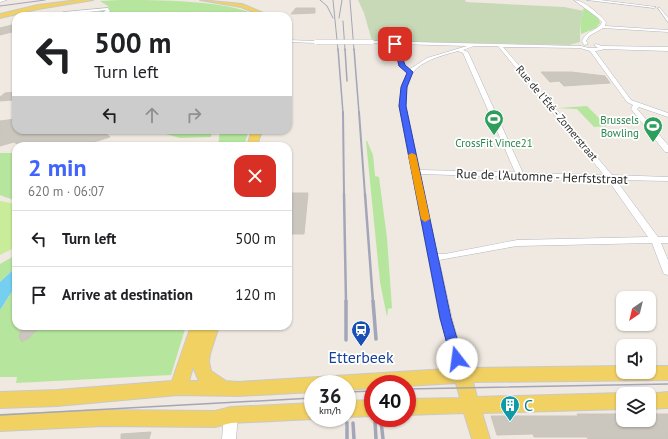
<!DOCTYPE html>
<meta charset="utf-8">
<style>
:root{--surface:#fff;--page:#f2f2f2;--text:#202124;--muted:#757577;--line:#e0e0e0;--accent:#4264fb}
body{margin:0;font-family:"PT Sans",sans-serif;background:var(--page);color:var(--text);height:100vh;display:flex;flex-direction:column;font-size:15px;white-space:nowrap}
*{box-sizing:border-box;margin:0}
p{font-size:13px;color:var(--muted)}
.icon{flex:none;width:22px;height:22px;fill:none;stroke:currentColor;stroke-width:2;stroke-linecap:round;stroke-linejoin:round}
.map{position:relative;flex:1;overflow:hidden}
.panel{position:absolute;left:12px;top:142px;width:280px;height:188px;display:flex;flex-direction:column;background:var(--surface);border-radius:12px;box-shadow:0 1px 3px #0004}
.panel>*{flex:none}
.hud{position:absolute;left:12px;top:12px;width:280px;height:122px;border-radius:12px;box-shadow:0 1px 3px #0004;background:#fff;color:var(--text);overflow:hidden}
.needle{width:26px;rotate:215deg}
.tools{position:absolute;left:616px;top:291px;display:grid;gap:8px}
.tools a{display:grid;place-items:center;width:40px;height:40px;border-radius:8px;background:var(--surface);box-shadow:0 1px 3px #0004;font-size:20px}
.speed{position:absolute;left:304px;top:375px;display:flex;gap:8px;font-size:20px;font-weight:700;text-align:center}
.speed>*{display:grid;place-content:center;width:52px;height:52px;border-radius:50%;background:var(--surface);box-shadow:0 1px 3px #0004;line-height:1}
.speed small{font-size:10px;font-weight:400}
.speed .limit{border:6px solid #d22;background:#fff;color:#111}
.pin{position:absolute;display:grid;place-items:center;width:34px;height:34px;color:#fff;margin:-17px;border-radius:8px;box-shadow:0 2px 6px #0006}
.me{position:absolute;width:44px;margin:-22px;rotate:345deg;stroke-linejoin:round;filter:drop-shadow(0 0 3px #0008)}
.turn{display:flex;align-items:center;gap:14px;height:84px;padding:0 16px;font-size:18px}
.turn .icon{width:52px;height:52px;stroke-width:2.5}
.turn b{display:block;font-size:28px;line-height:34px}
.lanes{display:flex;align-items:center;height:38px;padding:0 16px;background:#0003;justify-content:center;gap:20px;direction:ltr}
.lanes .off{opacity:.35}
.round{display:grid;place-items:center;flex:none;width:42px;height:42px;border-radius:12px;background:var(--page)}
.head{display:flex;align-items:center;justify-content:space-between;height:68px;padding:0 16px}
h1{font-size:24px;font-weight:700;line-height:30px;color:var(--accent)}
ul{padding:0;list-style:none}
li{display:flex;align-items:center;gap:12px;height:56px;padding:0 16px;border-top:1px solid var(--line)}
li div{flex:1}
li b{display:block;font-size:15px}
li em{font-style:normal}
.map>svg:first-child{display:block}
.green{fill:#b6e59e}
.cemetery{fill:#c8d9b8}
.pitch{fill:#c9ec9a}
.water{fill:#75cff0}
.building{fill:#cbc7bf;stroke:#cbc5ba}
.lines{fill:none;stroke-linecap:round;stroke-linejoin:round}
.minor-casing{stroke:#b4b7c1;stroke-width:1}
.major-casing{stroke:#c9c9c9;stroke-width:2}
.minor{fill:#fff;fill-rule:evenodd}
.major{fill:#f2d163;fill-rule:evenodd}
.tram{stroke:#a3a6b8;stroke-width:1.5}
.rail-far4{stroke:#a3a6b8;stroke-width:1}
.rail-far3{stroke:#a3a6b8;stroke-width:1.5}
.rail-far2{stroke:#a3a6b8;stroke-width:2}
.rail-far1{stroke:#a3a6b8;stroke-width:2.5}
.rail{stroke:#a3a6b8;stroke-width:3.5}
.minor-bridge-casing{stroke:#b4b7c1;stroke-width:5;stroke-linecap:butt}
.minor-bridge{stroke:#fff;stroke-width:4.5}
.route{fill:#4264fb;stroke:#2b41a3}
.slow{fill:#f59e0b}
.labels{text-anchor:middle;stroke-width:3.5;stroke-linejoin:round;paint-order:stroke}
.far-street-label{font-size:11px;fill:#2e2e2e;stroke:#fff}
.far-leisure-label{font-size:11px;fill:#27864d;stroke:#fff;text-anchor:end}
.street-label{font-size:13px;fill:#2e2e2e;stroke:#fff}
.near-transit-label{font-size:16px;fill:#164399;stroke:#fff}
.near-culture-label{font-size:16px;fill:#0d838f;stroke:#fff;text-anchor:start}
</style>
<div class="map">
<svg width="668" height="439" viewBox="0 0 668 439">
<rect width="100%" height="100%" fill="#efe9e1"/>
<path class="green" d="M120,0c34,0 110,0 137,16h-11v-2l-33,2 -15,-3 1,2 6,1h-116l10,-3v-3l10,-1 -1,-3 -8,-5z
M585,8l14,10 1,5 -4,5 -15,6 -1,-13 4,-10 -2,-1z
M587,106l20,20 -13,1 -17,-18 -19,-1z
M172,130h40l-1,7 -31,1 -14,-4z
M220,130h29l-5,16h-26z
M366,141h1l6,14 2,21 4,1 8,61 5,70 -4,1 -1,8 -7,-35z
M0,153h16v48l-16,-6z
M16,255v12l-16,15v-18z
M16,285v41h170l-15,49 -155,8 1,-6h-17v-67z"/>
<path class="cemetery" d="M358,0h107l1,2 98,5 20,4 -4,10v21l-11,3 -197,-4 -8,-28z"/>
<path class="pitch" d="M0,201l16,3v43l-16,8z"/>
<path class="water" d="M16,267v18l-16,25v-28z"/>
<path class="building" d="M296,8h19v5l-24,1z
M16,24v7l-16,4v-7z
M541,72h30l34,4 5,7 -46,3 -5,-5 -9,1z
M16,92v5l-3,3 -13,1v-4l5,-4z
M16,119v11h86l8,7 -29,9h-61l-6,-4 -14,4v-25z
M288,193h20l-4,41h-16z
M21,326h19l-11,12 -7,4 -3,-4z
M577,414h46v6h26v-6h19v25h-80l-1,-2h-53l-1,-3 -36,1 -6,-19h87z
M151,432l-2,7h-28v-5z"/>
<g class="lines">
<g class="minor-casing">
<path id="minor" d="M0,0h7l-7,2z
M574,0c10,0 26,15 32,22l-1,4 63,4v2l-65,-4 -14,8 -3,5 2,3 -4,1 -2,-4c6,-12 16,-10 20,-19l-5,-5z
M587,0h13l56,7 -2,1z
M108,8l2,3 -6,5h-5l7,-6 -53,6 10,-4z
M658,8h2l8,10v4z
M288,40l28,1 2,1 -2,1 -28,-1z
M370,41l211,5 8,2h9l-4,-3 2,-1 6,2 66,1v4l-65,-2 -1,1 -7,1 36,49 37,13v4l-29,-10 -2,2 31,36v7h-3l-33,-42 -1,-1 2,-4 -6,-3 -37,-51 -10,-3 -77,-1 109,128 56,2v4l-52,-1 42,57h10v6h-7l7,17v15l-4,-1 -1,-2 -11,-29 -135,3 -78,14 13,59 16,56 -2,4 -4,1 -4,-1 -18,-60 -41,-213 3,-22 5,-11 -8,-7 -6,-22 -21,-1h-2zM398,44l69,2 -40,12 -17,11 -6,-4zM474,46h24l106,129 -81,-2 -55,-121 -5,-2zM458,51l5,2 52,119 -96,-2c-5,-25 -25,-81 -3,-101 11,-10 28,-14 42,-18zM420,174l188,6 40,57 -131,3 -72,14h-8z
M231,409l5,2 2,4 -2,24h-14l2,-24 2,-4z"/>
</g>
<g class="major-casing">
<path id="major" d="M78,0h15l-55,9 -38,9v-4l38,-9z
M200,0l42,4 29,12h-8l-22,-9z
M252,130h10l-5,16h-10z
M191,326h28l-9,28 -1,8 2,9 15,10 12,1 224,-14 161,-2v6h26v-6h19v14l-195,2 4,15 146,-4 2,1h-2v15l-141,4 8,26h-18l-8,-26 -57,2v-16l53,-1 -4,-15 -49,3v-2h-34v4l-26,2v-6h-34v8l-75,4 -60,-1 -121,11 -57,2v-16l57,-2 115,-9zM193,367l6,14h-10z
M668,392v16l-19,1v-15h-2z
M373,400v16l-26,1v-16z
M313,403v15h3l-3,1 -82,4 -16,4 -112,-1 -103,5v-16l103,-5 112,1 16,-4z"/>
</g>
<use href="#minor" class="minor"/>
<use href="#major" class="major"/>
<path class="tram" d="M407,389l261,-5
M347,392l26,-1
M0,415l313,-17"/>
<path class="rail-far4" d="M320,0l7,6 6,12
M333,0l5,50
M350,0l4,50
M0,6l45,-6
M339,18l3,-18
M343,21l2,29"/>
<path class="rail-far3" d="M338,49l5,64
M345,49l2,32
M354,49l5,64"/>
<path class="rail-far2" d="M343,112l1,83
M359,112l6,83"/>
<path class="rail-far1" d="M344,194l2,108
M365,194l8,108"/>
<path class="rail" d="M346,301v39
M373,301l3,38
M375,421l1,18
M381,421l2,18
M347,423v16
M353,423l1,16"/>
<g class="minor-bridge-casing">
<path id="minor-bridge" d="M316,42h56"/>
</g>
<use href="#minor-bridge" class="minor-bridge"/>
</g>
<path class="route" d="M394,43l4,1 7,21 8,7 -6,15 -1,19 45,212 12,41 -2,4 -4,1 -5,-1 -1,-4 -11,-41 -41,-212 2,-19 6,-14 -8,-7z"/>
<path class="slow" d="M412,153l4,2 14,64 -5,3 -4,-3 -13,-64z"/>
<defs>
<g id="stadium-pin" transform="scale(1)"><path d="M0 17L-7.5 6A9.5 9.5 0 1 1 7.5 6Z" fill="#2e9e5b" stroke="#fff"/><path d="M0-5a6.5 5 0 1 0 0 10a6.5 5 0 1 0 0-10ZM-3.5-1.8h7v3.6h-7Z" fill="#fff"/></g>
<g id="station-pin" transform="scale(1)"><path d="M0 17L-7.5 6A9.5 9.5 0 1 1 7.5 6Z" fill="#1a4fb4" stroke="#fff"/><path d="M-3-6H3Q5-6 5-4V2Q5 4 3 4L4.5 6H3L1.5 4h-3L-3 6H-4.5L-3 4Q-5 4-5 2V-4Q-5-6-3-6ZM-3.5-4v3h7v-3ZM-3.5 1v1.5H-2V1ZM2 1v1.5H3.5V1Z" fill="#fff"/></g>
<g id="building-pin" transform="scale(1)"><path d="M0 17L-7.5 6A9.5 9.5 0 1 1 7.5 6Z" fill="#0f9aa8" stroke="#fff"/><path d="M-4-6H4V6H1V3H-1V6H-4ZM-2.5-4.3h1.7v1.8h-1.7ZM.8-4.3h1.7v1.8H.8ZM-2.5-1h1.7V.8h-1.7ZM.8-1h1.7V.8H.8Z" fill="#fff"/></g>
</defs>
<g fill-rule="evenodd">
<use href="#stadium-pin" x="494" y="119"/>
<use href="#stadium-pin" x="653" y="126"/>
<use href="#station-pin" x="361" y="330"/>
<use href="#building-pin" x="510" y="405"/>
</g>
<g class="labels">
<g class="far-street-label">
<text transform="translate(557 113) rotate(50)" y="4">Rue de l'Été - Zomerstraat</text>
</g>
<g class="far-leisure-label">
<text x="639" y="124">Brussels<tspan x="639" dy="13">Bowling</tspan></text>
<text x="494" y="147" text-anchor="middle">CrossFit Vince21</text>
</g>
<g class="street-label">
<text transform="translate(542 176) rotate(2)" y="5">Rue de l'Automne - Herfststraat</text>
</g>
<g class="near-transit-label">
<text x="361" y="363">Etterbeek</text>
</g>
<g class="near-culture-label">
<text x="524" y="411">C</text>
</g>
</g>
</svg>
<div class="tools">
<a><svg class="needle" viewBox="-14 -14 28 28"><path d="M0-13l5 13h-10z" fill="#e53935"/><path d="M0 13l5-13h-10z" fill="#757577"/></svg></a>
<a><svg class="icon" aria-label="sound" viewBox="0 0 24 24"><path d="M4 9h4l5-4v14l-5-4H4zM17 9q2 3 0 6"/></svg></a>
<a><svg class="icon" aria-label="layers" viewBox="0 0 24 24"><path d="M12 4l9 5-9 5-9-5zM3 14l9 5 9-5"/></svg></a>
</div>
<div class="speed"><div>36<small>km/h</small></div><div class="limit">40</div></div>
<div class="pin" style="left:395px;top:44px;background:#d93025"><svg class="icon" aria-label="arrive" viewBox="0 0 24 24"><path d="M6 21V4h12l-3 4 3 4H6"/></svg></div>
<svg class="me" style="left:457px;top:359px" viewBox="-20 -20 40 40"><circle r="19" fill="#fff"/><path d="M0-13L10 11 0 6-10 11z" fill="#4264fb"/></svg>
<div class="hud">
<div class="turn"><svg class="icon" aria-label="left" viewBox="0 0 24 24"><path d="M17 20v-9H6M10 6l-5 5 5 5"/></svg><div><b>500 m</b>Turn left</div></div>
<div class="lanes"><svg class="icon" aria-label="left" viewBox="0 0 24 24"><path d="M17 20v-9H6M10 6l-5 5 5 5"/></svg><svg class="icon off" aria-label="ahead" viewBox="0 0 24 24"><path d="M12 20V5M6 11l6-6 6 6"/></svg><svg class="icon off" aria-label="right" viewBox="0 0 24 24"><path d="M7 20v-9h11M14 6l5 5-5 5"/></svg></div>
</div>
<section class="panel">
<div class="head"><div><h1>2 min</h1><p>620 m · 06:07</p></div><a class="round" style="background:#d93025;color:#fff"><svg class="icon" aria-label="close" viewBox="0 0 24 24"><path d="M6 6l12 12M18 6L6 18"/></svg></a></div>
<ul>
<li><svg class="icon" aria-label="left" viewBox="0 0 24 24"><path d="M17 20v-9H6M10 6l-5 5 5 5"/></svg><div><b>Turn left</b></div><em>500 m</em></li>
<li><svg class="icon" aria-label="arrive" viewBox="0 0 24 24"><path d="M6 21V4h12l-3 4 3 4H6"/></svg><div><b>Arrive at destination</b></div><em>120 m</em></li>
</ul>
</section>
</div>
